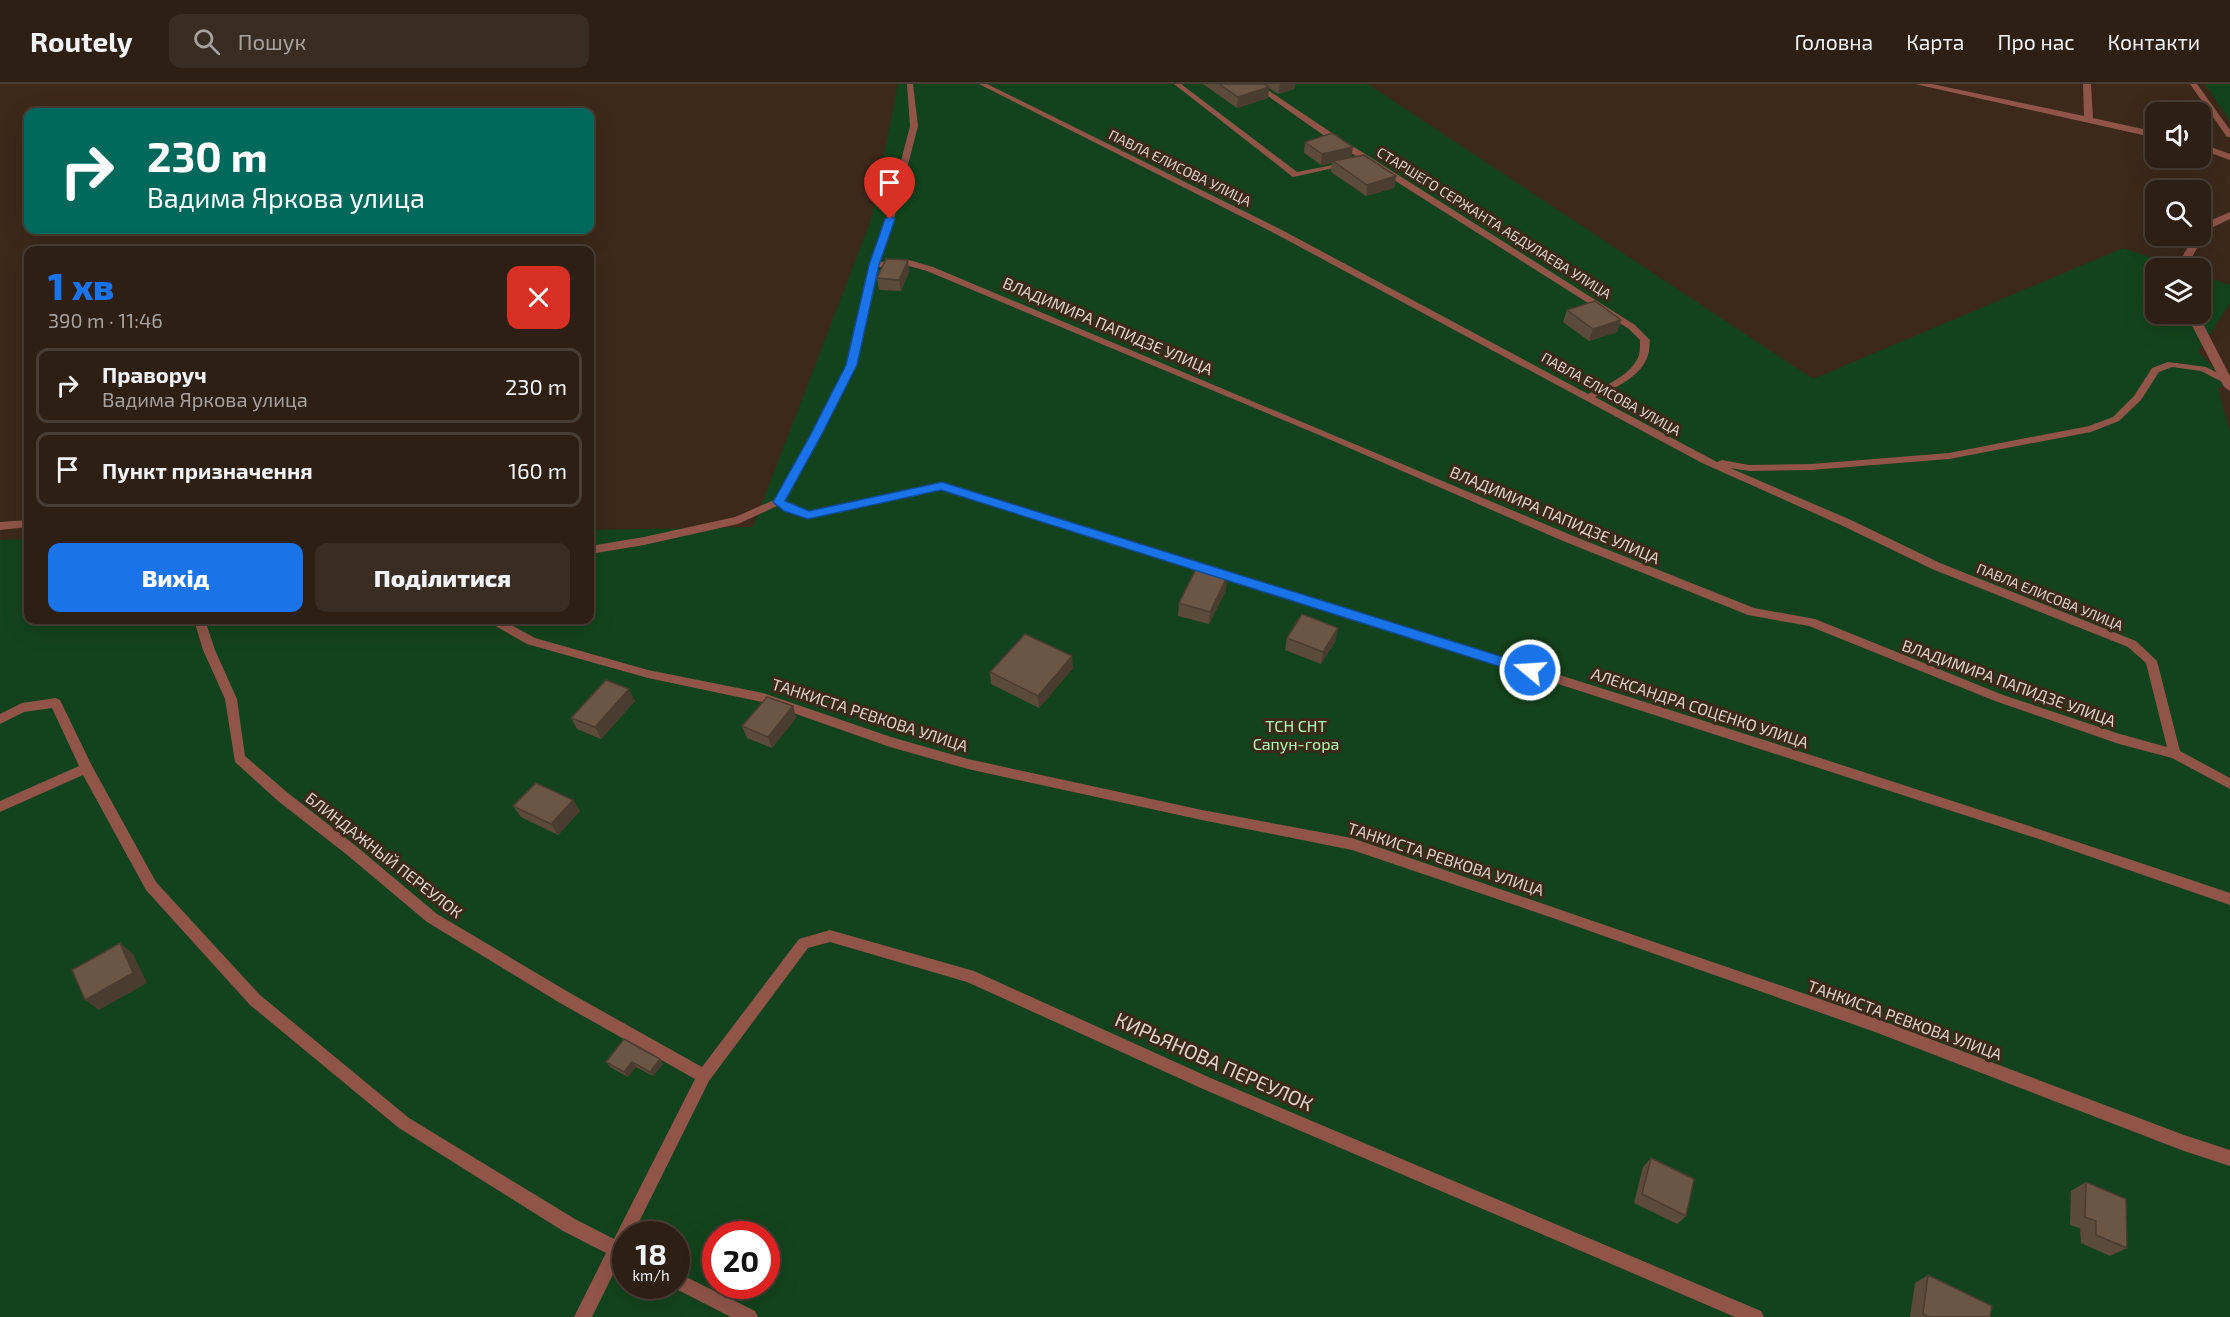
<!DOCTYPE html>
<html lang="uk">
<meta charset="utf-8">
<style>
:root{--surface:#2d1f14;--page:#392c22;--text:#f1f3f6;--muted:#a7a2a0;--line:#483d34;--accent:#1a73e8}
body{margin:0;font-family:"Exo 2",sans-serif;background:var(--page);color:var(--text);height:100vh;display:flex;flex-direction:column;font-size:22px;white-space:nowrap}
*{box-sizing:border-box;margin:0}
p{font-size:20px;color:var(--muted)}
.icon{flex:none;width:33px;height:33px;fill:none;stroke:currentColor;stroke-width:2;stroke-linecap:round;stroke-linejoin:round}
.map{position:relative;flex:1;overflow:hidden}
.panel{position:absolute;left:24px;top:162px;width:570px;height:378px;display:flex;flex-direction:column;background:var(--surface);border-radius:12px;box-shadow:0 6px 24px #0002,0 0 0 2px var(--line)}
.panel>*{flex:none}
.top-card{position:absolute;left:24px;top:24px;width:570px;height:126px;border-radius:12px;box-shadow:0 6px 24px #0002,0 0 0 2px var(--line);background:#00695c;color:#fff;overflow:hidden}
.fabs{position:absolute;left:2145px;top:18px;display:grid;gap:12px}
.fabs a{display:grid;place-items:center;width:66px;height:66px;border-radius:12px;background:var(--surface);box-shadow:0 6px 24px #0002,0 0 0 2px var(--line);font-size:30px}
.speed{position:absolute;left:612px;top:1137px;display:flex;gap:12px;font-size:30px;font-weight:700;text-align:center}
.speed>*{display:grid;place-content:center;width:78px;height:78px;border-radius:50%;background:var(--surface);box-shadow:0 6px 24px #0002,0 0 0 2px var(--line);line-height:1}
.speed small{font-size:15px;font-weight:400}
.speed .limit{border:9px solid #d22;background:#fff;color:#111}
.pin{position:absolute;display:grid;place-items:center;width:51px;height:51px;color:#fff;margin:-62px -26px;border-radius:50% 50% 50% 0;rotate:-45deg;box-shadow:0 0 6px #0007}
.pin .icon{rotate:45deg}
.me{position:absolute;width:66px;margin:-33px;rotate:288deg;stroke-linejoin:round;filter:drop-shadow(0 0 4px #0008)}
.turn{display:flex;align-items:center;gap:21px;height:126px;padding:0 24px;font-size:27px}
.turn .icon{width:78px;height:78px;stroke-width:2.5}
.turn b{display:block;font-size:42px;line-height:51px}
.round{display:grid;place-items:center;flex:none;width:63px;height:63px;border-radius:12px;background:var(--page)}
.headline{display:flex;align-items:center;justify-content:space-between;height:102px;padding:0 24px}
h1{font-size:36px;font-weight:800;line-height:45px;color:var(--accent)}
.button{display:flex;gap:12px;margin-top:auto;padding:12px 24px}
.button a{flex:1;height:69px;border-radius:12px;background:var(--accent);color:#fff;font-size:24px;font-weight:800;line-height:69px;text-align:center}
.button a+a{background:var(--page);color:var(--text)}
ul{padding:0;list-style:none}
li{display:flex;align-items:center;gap:18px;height:75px;margin:0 12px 9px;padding:0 12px;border:3px solid var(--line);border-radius:12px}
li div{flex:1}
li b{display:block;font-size:22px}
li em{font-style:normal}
header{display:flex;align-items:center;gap:36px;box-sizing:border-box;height:84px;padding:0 30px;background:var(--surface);border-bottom:2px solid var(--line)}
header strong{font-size:28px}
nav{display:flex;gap:33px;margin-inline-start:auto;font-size:21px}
.search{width:420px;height:54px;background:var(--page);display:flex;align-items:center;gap:15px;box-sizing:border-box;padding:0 21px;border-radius:12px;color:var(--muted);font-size:22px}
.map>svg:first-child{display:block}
.green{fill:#13431c;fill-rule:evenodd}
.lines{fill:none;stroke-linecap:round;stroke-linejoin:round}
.lane{fill:#905449;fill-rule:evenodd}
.street{fill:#905449;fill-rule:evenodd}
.wall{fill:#5c4a3b}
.shaded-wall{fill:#4b3c30}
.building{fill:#6b5645;stroke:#4b3c30;stroke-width:1.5}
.route{fill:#1a73e8;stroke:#114b97;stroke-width:1.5}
.labels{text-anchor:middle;stroke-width:6;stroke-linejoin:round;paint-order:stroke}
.far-street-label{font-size:14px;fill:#dfd3c9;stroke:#3c291a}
.street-label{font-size:16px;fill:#dfd3c9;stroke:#3c291a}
.park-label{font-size:16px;fill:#acfab3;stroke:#3c291a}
.near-street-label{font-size:20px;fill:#dfd3c9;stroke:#3c291a}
</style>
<header>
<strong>Routely</strong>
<div class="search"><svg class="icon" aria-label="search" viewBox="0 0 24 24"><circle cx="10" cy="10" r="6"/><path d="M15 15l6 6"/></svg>Пошук</div>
<nav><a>Головна</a><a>Карта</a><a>Про нас</a><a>Контакти</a></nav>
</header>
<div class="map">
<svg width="2230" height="1233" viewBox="0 0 2230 1233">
<rect width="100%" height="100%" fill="#3c291a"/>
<path class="green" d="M898,0h470l445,295 310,-131 59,20h-26v46h44l1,-39 29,10v18l-32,49 30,30 -10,7 12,43v885h-2230v-777l28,-1v81h562v-90l163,-3 118,-307zM626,1150h50v52h-50zM716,1150h50v52h-50z
M2205,0h25v37z"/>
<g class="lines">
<path class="lane" d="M907,0h6l5,42 -24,93 -15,43 30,-2 24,7 638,268 183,73 61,11 188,76 117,39 47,13 -21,-84 -18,-16 -196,-78 -89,-43 -141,-63 -428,-230 -295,-149h8l293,145 308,165c17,-8 44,-19 51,-39 1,-4 1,-10 1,-15l-11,-11 -303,-192 -75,-53h8l73,49 303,192 15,15c-1,5 0,10 -2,15 -6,22 -35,34 -53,42l122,65 5,-2 27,5 62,-1 138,-11 140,-27 24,-9 21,-21 18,-28 16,-6 38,5 24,12v5l-2,1 -27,-14 -29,-4 -13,5 -18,28 -22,21 -28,11 -142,27 -138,11 -62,1 -19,-3 121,52 89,43 196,78 21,20 23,90 50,27v11l-58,-31 -53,-14 -124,-43 -186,-75 -61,-11 -185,-74 -239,-104 -397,-166 -18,-5 -31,1 -22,98 -34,69 -38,67 24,10 134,-28 4,1c429,133 858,265 1284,409v12l-185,-64 -564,-182 -539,-170 -134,29 -31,-12 -39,18 -94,21 -54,9v-8l54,-9 91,-20 39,-17 38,-66 34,-69 24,-100 16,-46 24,-93z
M1174,0h7l116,88 51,-10 4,2 -59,13z
M2190,0h7l33,46v7h-3z
M28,436v7l-28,3v-8z
M194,536h11l10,30 22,49 8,57 43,37 68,53 81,68 133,79 132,74 97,-128 31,-9 144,41 239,108 548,232 3,6h-29l-532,-228 -236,-107 -137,-40 -22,6 -99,133 -76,153h-7v28l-6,-2 -28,57h-18l32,-64 -43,-22 -164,-103 -149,-123 -104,-115 -63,-115 -83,37v-11l79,-35 -27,-58 -28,4 -24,12v-10l22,-11 34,-5 4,2 32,66 64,116 104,113 149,123 166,101 39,20 81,-160 -135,-76 -133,-81 -81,-68 -68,-53 -43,-39 -10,-63 -22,-49z
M488,536h14l33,18 113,32 115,23 128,44 77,22 234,51 150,28 523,180 309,117 46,15v16l-46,-15 -309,-119 -322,-114 -201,-68 -150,-30 -234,-51 -78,-22 -128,-45 -114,-24 -121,-34 -37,-21z
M676,1188l79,39 3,6h-27l-61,-31h6z"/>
<path class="street" d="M1915,0h17l152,32 -1,-32h8l2,34 63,14v6z
M2200,59l30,11v6l-30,-11z
M2230,128v7l-23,11 -21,38h-10l18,-32h6v-11z
M2186,230h12l32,62v15l-6,-4z"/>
</g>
<path class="wall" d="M1203,0h92l-1,5 -16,5 -9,-6 -1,10 -31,10z
M1305,58l47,15 44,19 -2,12 -28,8 -35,-24 1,-9 -11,2 -17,-12z
M908,176l1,12 -8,19 -22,-1 -2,-12z
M1567,226l54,10 -4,12 -28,9 -26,-19z
M1226,506l-17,34 -31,-8 1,-13z
M1287,554l49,2 -15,24 -36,-14z
M1073,584l-34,40 -48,-24 -1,-12z
M635,617l-34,38 -24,-10 -6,-11z
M793,622l3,12 -24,30 -25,-10 -5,-12z
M573,716l7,11 -22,24 -37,-18 -8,-11z
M606,978l57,2 -10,12 -17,-9 -8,10 -18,-10z
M1651,1074l35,58 -9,8 -43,-21 9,-36z
M2086,1098l41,66 -17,8 -29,-13 -1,-15 -10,-3 1,-34z
M1928,1191l62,42h-80l5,-34z"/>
<path class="shaded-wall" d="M1280,0h15l-1,5 -16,5z
M1269,3l-1,11 -31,10 1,-11z
M1353,63l-2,12 -18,2 -1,2 -11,2 1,-11z
M1396,92l-2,12 -28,8 1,-11z
M908,176l1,12 -8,19 -2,-11z
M1621,236l-4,12 -28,9 4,-12z
M1227,493l-1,13 -17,34 1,-12z
M1338,544l-2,12 -15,24 2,-12z
M1072,572l1,12 -34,40 -1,-12z
M629,605l6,12 -34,38 -6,-12z
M793,622l3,12 -24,30 -4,-11z
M573,716l7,11 -22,24 -7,-11z
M120,859l13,11 14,29 -48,27 -14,-10z
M660,975l3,5 -10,12 -3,-4z
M632,978l4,5 -8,10 -4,-5z"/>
<path class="building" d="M1219,0h45l5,3 -31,10z
M1332,49l21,14 -31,7 -17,-12z
M1364,71l32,21 -29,9 -34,-24z
M886,175l22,1 -9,20 -22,-2z
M1595,217l26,19 -28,9 -26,-19z
M1196,485l31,8 -17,35 -31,-9z
M1302,530l36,14 -15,24 -36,-14z
M1025,550l47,22 -34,40 -48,-24z
M606,596l23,9 -34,38 -24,-9z
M767,613l26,9 -25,31 -26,-11z
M536,699l37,17 -22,24 -38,-18z
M120,859l13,30 -48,27 -13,-30z
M624,955l36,20 -10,13 -18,-10 -8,10 -18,-10z
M1651,1074l43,21 -8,37 -44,-22z
M2086,1098l40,17 1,49 -31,-13v-14l-11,-4z
M1928,1191l64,31 -2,11h-61l-6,-3z"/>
<path class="route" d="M890,132l5,3 -16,46 -22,100 -35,69 -37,67 24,10 133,-29 593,185 2,3 -2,4 -5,2 -589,-186 -133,29 -24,-8 -11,-9 38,-68 35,-69 23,-100 16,-46z"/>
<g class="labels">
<g class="far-street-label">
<text transform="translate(1180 84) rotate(26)" y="5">ПАВЛА ЕЛИСОВА УЛИЦА</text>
<text transform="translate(1494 139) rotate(32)" y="5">СТАРШЕГО СЕРЖАНТА АБДУЛАЕВА УЛИЦА</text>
<text transform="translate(1611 310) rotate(29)" y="5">ПАВЛА ЕЛИСОВА УЛИЦА</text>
<text transform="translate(2050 513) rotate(22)" y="5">ПАВЛА ЕЛИСОВА УЛИЦА</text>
</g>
<g class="street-label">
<text transform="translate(1108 242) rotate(23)" y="6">ВЛАДИМИРА ПАПИДЗЕ УЛИЦА</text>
<text transform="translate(1555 431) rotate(23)" y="6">ВЛАДИМИРА ПАПИДЗЕ УЛИЦА</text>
<text transform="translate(2009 599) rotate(20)" y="6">ВЛАДИМИРА ПАПИДЗЕ УЛИЦА</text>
<text transform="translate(1700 624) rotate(18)" y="6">АЛЕКСАНДРА СОЦЕНКО УЛИЦА</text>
<text transform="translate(870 631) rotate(18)" y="6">ТАНКИСТА РЕВКОВА УЛИЦА</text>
<text transform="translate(384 771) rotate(38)" y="6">БЛИНДАЖНЫЙ ПЕРЕУЛОК</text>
<text transform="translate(1446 775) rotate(18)" y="6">ТАНКИСТА РЕВКОВА УЛИЦА</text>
<text transform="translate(1905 936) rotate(20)" y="6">ТАНКИСТА РЕВКОВА УЛИЦА</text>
</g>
<g class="park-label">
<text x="1296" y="648">ТСН СНТ<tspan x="1296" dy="18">Сапун-гора</tspan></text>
</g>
<g class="near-street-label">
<text transform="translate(1214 978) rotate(24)" y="7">КИРЬЯНОВА ПЕРЕУЛОК</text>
</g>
</g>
</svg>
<div class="fabs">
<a><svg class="icon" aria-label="sound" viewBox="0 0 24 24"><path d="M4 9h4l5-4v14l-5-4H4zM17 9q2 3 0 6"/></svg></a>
<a><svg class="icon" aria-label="search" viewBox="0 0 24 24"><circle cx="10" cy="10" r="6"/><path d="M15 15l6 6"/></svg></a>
<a><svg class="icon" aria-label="layers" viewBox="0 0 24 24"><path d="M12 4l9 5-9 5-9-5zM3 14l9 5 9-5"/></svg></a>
</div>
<div class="speed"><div>18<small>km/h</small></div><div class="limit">20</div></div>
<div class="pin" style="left:890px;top:135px;background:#d93025"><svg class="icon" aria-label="arrive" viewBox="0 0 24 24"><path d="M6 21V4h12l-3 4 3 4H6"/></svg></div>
<svg class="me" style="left:1530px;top:586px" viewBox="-20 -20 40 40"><circle r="17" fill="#1a73e8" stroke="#fff" stroke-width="3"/><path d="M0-11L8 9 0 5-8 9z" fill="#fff"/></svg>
<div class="top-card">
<div class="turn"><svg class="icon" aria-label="right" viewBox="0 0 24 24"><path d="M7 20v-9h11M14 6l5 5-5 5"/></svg><div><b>230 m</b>Вадима Яркова улица</div></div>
</div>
<section class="panel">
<div class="headline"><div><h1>1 хв</h1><p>390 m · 11:46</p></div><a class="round" style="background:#d93025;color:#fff"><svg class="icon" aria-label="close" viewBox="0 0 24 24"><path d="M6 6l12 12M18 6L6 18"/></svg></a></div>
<ul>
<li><svg class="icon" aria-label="right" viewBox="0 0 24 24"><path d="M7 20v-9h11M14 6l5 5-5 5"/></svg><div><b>Праворуч</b><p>Вадима Яркова улица</p></div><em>230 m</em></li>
<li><svg class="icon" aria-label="arrive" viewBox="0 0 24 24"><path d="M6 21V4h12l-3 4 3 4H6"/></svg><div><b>Пункт призначення</b></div><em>160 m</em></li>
</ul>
<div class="button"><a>Вихід</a><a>Поділитися</a></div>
</section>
</div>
